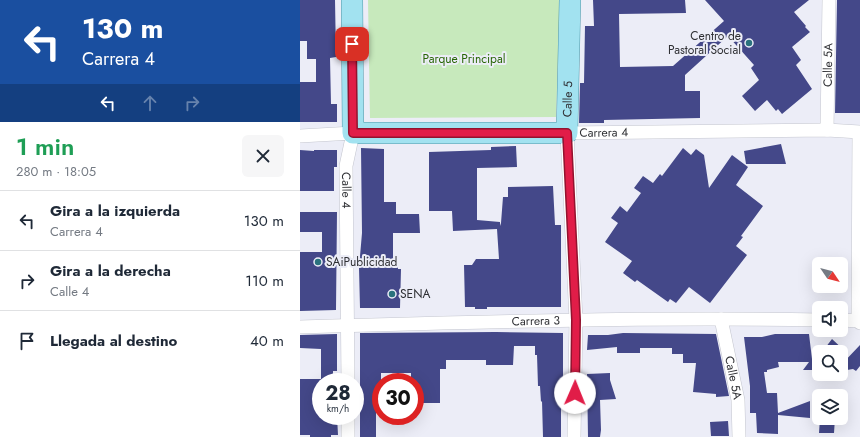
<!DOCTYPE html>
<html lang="es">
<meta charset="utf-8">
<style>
:root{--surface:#fff;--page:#f6f6f7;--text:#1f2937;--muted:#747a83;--line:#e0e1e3}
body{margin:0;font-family:Jost,sans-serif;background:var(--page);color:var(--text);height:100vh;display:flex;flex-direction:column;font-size:15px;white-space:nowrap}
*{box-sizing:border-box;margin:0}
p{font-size:13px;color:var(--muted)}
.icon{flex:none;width:22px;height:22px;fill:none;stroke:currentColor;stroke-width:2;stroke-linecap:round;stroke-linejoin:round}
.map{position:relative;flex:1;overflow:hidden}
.panel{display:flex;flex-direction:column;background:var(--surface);width:300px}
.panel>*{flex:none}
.top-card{background:#1a4fa0;color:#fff;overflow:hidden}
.needle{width:26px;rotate:125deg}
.controls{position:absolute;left:512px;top:257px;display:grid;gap:8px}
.controls a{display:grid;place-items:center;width:36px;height:36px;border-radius:6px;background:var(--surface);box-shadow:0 4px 16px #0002;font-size:20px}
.speed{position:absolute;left:12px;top:373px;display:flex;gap:8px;font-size:20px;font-weight:700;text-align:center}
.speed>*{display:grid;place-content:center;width:52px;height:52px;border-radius:50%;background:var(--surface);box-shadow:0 4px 16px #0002;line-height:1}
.speed small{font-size:10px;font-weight:400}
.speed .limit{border:6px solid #d22;background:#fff;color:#111}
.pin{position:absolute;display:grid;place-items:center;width:34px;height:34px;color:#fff;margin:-17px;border-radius:8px;box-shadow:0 2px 6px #0006}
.me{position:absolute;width:44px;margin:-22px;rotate:1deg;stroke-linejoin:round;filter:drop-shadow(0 0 3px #0008)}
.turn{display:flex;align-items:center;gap:14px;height:84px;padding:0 16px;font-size:18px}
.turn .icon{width:52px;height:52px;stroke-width:2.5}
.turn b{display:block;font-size:28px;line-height:34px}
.lanes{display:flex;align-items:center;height:38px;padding:0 16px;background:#0003;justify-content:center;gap:20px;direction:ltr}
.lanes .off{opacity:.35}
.round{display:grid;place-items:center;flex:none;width:42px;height:42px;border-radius:6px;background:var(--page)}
.summary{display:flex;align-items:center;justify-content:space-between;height:68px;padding:0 16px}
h1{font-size:24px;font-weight:600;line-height:30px;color:#1e9e55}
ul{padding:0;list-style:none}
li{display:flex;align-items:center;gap:12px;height:60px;padding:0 16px;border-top:1px solid var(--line)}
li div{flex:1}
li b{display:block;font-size:15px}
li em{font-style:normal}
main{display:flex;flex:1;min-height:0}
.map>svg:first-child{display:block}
.green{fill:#c7e9bc}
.building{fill:#444889}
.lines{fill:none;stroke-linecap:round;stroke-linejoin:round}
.street-casing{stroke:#c4c6cf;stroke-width:14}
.primary-casing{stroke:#5197a8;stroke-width:22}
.street{stroke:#fff;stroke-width:13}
.primary{stroke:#a2e2f0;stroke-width:21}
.route-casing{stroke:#92132f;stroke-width:10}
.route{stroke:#e11d48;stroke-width:7}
.poi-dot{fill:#2a727d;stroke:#ecedf7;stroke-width:1.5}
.labels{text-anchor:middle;stroke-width:4;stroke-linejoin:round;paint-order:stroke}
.poi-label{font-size:12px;fill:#2f3034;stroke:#ecedf7;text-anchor:start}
.park-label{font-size:12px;fill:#286606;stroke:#ecedf7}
.street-label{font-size:12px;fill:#2f3034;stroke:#ecedf7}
</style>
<main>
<section class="panel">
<div class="top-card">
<div class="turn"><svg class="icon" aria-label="left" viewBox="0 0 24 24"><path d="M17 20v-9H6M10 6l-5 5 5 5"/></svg><div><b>130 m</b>Carrera 4</div></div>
<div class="lanes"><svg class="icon" aria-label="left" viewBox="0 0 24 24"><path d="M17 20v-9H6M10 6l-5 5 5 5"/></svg><svg class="icon off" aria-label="ahead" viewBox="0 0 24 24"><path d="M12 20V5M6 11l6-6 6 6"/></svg><svg class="icon off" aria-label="right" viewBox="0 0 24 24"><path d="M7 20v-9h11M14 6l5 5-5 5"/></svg></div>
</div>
<div class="summary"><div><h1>1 min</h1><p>280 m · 18:05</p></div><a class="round"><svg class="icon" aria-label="close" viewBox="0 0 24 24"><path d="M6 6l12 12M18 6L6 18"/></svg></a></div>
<ul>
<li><svg class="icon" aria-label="left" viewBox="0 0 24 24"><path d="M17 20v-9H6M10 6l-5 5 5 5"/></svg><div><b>Gira a la izquierda</b><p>Carrera 4</p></div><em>130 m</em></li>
<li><svg class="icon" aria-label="right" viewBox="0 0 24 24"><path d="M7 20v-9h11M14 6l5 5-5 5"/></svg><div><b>Gira a la derecha</b><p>Calle 4</p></div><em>110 m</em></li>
<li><svg class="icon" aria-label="arrive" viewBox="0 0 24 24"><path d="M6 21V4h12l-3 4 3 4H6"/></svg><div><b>Llegada al destino</b></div><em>40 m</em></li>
</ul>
</section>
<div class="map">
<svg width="560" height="437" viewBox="0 0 560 437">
<rect width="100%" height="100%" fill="#ecedf7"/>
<path class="green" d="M68,0h192l-4,117 -186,1z"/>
<path class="building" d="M0,0h35l1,57 -6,1 1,46h6v18h-37v-40h16v-23h-9v-18h-7z
M293,0h92l1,13 -67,1 1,53 53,-1 51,-45 -19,-21h104l-15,12 12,14 -1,1 5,5 -18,15 9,13 -5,5 16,24 -30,25 -4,-5 -2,2 -9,-11 -12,11 -13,-15 17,-16 -8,-12 3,-3 -26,-29 -43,39v16h15v27l-96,2v3h-25l1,-40h4l1,-57h9z
M537,0h23v113h-25z
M481,144l5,20h-40l-2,-13z
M216,146l1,21 -40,1v52l23,2v4l1,-3 2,-26h5v-10l45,-1 2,39h6v82h-74v2h-12v-2h-10l-1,-42h8l4,-6h23l-2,-30 -44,2 -1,-20h-23v-59l62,-2v-3z
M61,148l23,1v53h12v12h23l1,19h-27v27h5v9h3l-1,39h-40l-1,-40 3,-35z
M383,148l8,7 5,-6 8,6 5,33 23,-33 16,12 -12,18 27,21 -22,30 2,1 -7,9 11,9 -37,48 -21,-16 -13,16 -6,-4 -2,3 -31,-22 -2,2 -12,-9 9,-12 -27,-19 13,-19 -7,-5 9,-12 7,6 14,-19 -7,-5 9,-12 10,7 7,-9 2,2z
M0,150l14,1v-1h23v17h-3v24h-34z
M0,212h37l-1,98 -36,1v-59h22v-20h-22z
M196,332l67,1v51h-3l2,17h-1v36h-18l-1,-36 -1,1 -1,-16h-2l-1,-31h-2v-9h-21l-1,19h-27v-5h-40v9h-6v34h-21v-17h-4v-4h-4v-9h-30v39h-5v25h-16v-104z
M323,333l93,1 13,62 -13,1v-3l-23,-2 3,-29h-13v-9h-11v-6h-32v5h-23v-6l-30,3 1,-15h20z
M37,334v37h-4v11h-12v-33l-21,-1v-13z
M475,334h34l3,25 7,-9v20h-16l6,-8h-31l1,5 -12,3v2h-3l3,21h10l1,20 32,-12v17l-32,-3v19l-21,-1 -1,-20h-6v-27l-6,-49h18z
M532,339l14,13h-24z
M560,345v21l-4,5 -3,-2 -12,2v-6z
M310,373v7l6,19 -16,1 1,30 -1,7h-12l-1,-63z
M0,379h21v37h16l1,19h-7v2h-21v-2h-10z
M520,418h15l-1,15h-15z
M428,421l1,15h-18l-1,-14z"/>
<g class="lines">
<g class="street-casing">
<g id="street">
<path id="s1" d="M527,130l2,-130"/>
<path d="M559,133l-1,187 2,3"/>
<path id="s2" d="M0,136l53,-3 -7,33 2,216"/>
<path id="s3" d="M421,319l17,81 1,37"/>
<path d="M541,320l19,1"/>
<path id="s4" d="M0,327c173,-5 346,-10 519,-7"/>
<path d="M48,416v21"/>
<path id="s5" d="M274,437l2,-117 -9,-187 260,-3 33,2"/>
</g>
</g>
<g class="primary-casing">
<g id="primary">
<path id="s6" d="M52,0l1,133h214l3,-133"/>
</g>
</g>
<use href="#street" class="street"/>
<use href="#primary" class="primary"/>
</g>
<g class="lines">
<g class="route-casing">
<path id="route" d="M52,44l1,89h214l9,187 -1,73"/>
</g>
<use href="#route" class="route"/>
</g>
<g class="poi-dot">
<circle cx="449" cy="43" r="4"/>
<circle cx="18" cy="262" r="4"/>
<circle cx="92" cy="294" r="4"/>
</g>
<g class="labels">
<g class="poi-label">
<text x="441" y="40" text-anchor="end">Centro de<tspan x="441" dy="14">Pastoral Social</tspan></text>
<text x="26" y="266">SAiPublicidad</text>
<text x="100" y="298">SENA</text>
</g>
<g class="park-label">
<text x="164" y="63">Parque Principal</text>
</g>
<g class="street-label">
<text dy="4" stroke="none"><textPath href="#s1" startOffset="65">Calle 5A</textPath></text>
<text dy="4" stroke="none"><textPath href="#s6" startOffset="381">Calle 5</textPath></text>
<text dy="4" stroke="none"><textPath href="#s5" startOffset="341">Carrera 4</textPath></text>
<text dy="4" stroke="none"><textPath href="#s2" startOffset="111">Calle 4</textPath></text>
<text dy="4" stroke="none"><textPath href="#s4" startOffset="236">Carrera 3</textPath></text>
<text dy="4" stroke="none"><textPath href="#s3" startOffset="60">Calle 5A</textPath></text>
</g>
</g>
</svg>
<div class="controls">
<a><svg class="needle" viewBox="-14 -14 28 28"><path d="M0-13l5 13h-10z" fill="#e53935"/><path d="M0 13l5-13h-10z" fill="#747a83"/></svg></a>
<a><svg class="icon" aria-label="sound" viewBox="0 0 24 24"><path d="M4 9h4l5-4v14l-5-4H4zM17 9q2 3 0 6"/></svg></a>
<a><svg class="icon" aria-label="search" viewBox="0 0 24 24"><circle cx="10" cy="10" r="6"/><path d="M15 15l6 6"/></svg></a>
<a><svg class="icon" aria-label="layers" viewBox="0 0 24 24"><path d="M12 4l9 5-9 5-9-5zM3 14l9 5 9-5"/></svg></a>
</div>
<div class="speed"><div>28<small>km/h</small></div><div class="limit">30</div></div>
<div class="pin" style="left:52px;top:44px;background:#d93025"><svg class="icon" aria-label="arrive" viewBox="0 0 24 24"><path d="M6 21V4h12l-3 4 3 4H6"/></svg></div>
<svg class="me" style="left:275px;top:393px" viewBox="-20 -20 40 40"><circle r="19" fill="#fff"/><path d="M0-13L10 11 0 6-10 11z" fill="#e11d48"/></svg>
</div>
</main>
